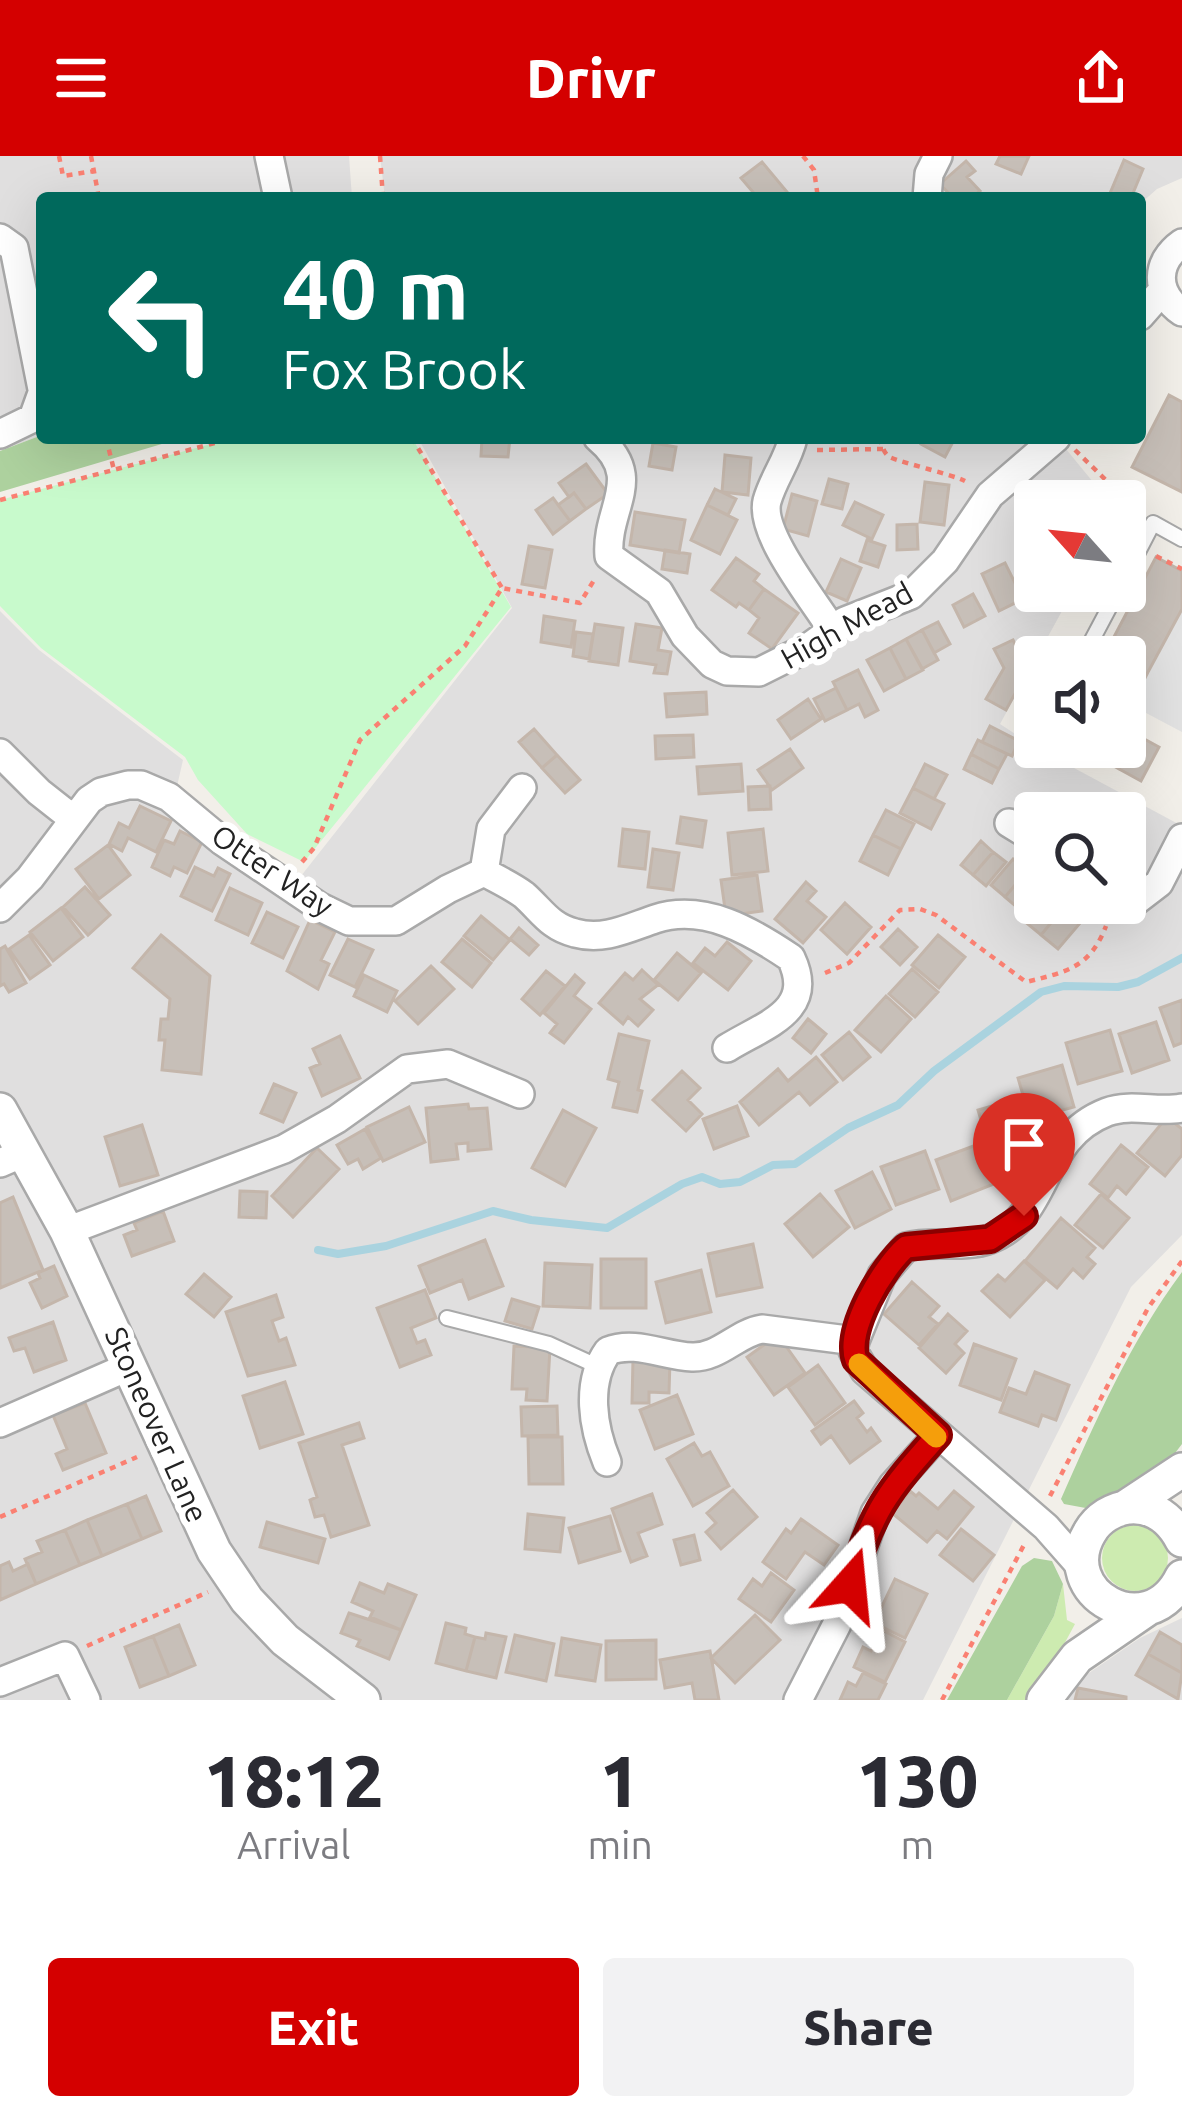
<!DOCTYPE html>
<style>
:root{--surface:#fff;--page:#f2f2f3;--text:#2b2b33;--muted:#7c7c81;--accent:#d40000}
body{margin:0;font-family:Ubuntu,sans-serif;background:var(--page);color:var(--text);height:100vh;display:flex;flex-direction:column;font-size:45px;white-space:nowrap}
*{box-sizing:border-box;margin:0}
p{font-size:39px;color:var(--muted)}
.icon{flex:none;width:66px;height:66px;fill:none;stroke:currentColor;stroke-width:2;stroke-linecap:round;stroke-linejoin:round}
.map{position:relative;height:1544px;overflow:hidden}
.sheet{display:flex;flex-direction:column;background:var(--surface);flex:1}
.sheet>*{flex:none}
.guide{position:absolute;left:36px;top:36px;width:1110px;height:252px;border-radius:12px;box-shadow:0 12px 48px #0002;background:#00695c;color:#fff;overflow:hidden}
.needle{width:78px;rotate:297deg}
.fabs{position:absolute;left:1014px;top:324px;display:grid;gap:24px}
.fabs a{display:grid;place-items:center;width:132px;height:132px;border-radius:12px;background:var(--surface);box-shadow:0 12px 48px #0002;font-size:60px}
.pin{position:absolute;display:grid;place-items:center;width:102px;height:102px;color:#fff;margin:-123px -51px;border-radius:50% 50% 50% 0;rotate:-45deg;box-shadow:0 0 12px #0007}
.pin .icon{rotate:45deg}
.me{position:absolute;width:132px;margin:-66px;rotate:18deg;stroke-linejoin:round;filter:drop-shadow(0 0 9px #0008)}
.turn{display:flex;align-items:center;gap:42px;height:252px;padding:0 48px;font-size:54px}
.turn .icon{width:156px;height:156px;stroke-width:2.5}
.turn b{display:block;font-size:84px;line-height:102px}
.eta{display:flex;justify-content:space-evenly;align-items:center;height:204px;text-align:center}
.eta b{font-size:72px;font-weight:800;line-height:84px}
.button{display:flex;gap:24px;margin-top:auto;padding:24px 48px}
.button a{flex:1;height:138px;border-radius:12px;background:var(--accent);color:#fff;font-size:48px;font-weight:800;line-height:138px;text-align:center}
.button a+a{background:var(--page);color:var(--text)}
header{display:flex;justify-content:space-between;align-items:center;height:156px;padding:0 48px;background:var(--accent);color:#fff;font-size:54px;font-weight:800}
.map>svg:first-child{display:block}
.residential{fill:#e0dfdf;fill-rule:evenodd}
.grass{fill:#cdebb0}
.forest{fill:#add19e}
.park{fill:#c8facc}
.parking{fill:#e2e2e2}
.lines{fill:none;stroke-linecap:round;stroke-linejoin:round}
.stream{stroke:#aad3df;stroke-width:8}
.building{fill:#c7bfb8;stroke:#c4b6ab;stroke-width:3}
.service-casing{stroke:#a9a9a9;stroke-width:18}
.minor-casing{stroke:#a9a9a9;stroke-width:32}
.tertiary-casing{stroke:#a9a9a9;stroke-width:38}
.path{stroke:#fa8072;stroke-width:4.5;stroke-dasharray:6 6;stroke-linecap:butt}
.service{stroke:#fff;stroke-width:14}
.minor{stroke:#fff;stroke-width:27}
.tertiary{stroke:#fff;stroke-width:33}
.route-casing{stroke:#8a0000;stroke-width:30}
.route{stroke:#d40000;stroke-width:21}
.slow{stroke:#f59e0b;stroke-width:21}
.labels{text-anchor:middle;stroke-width:12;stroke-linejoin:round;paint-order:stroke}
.street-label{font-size:30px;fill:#222;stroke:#fff}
</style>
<header><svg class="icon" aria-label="menu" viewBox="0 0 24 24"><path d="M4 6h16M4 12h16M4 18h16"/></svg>Drivr<svg class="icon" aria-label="share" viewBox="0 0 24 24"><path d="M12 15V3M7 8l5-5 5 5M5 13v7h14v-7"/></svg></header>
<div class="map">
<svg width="1182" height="1544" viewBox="0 0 1182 1544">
<rect width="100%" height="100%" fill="#f2efe9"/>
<path class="residential" d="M0,0h349l3,42h-310v237l-42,16z
M380,0h802v22l-25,11 -17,15v-6h-755z
M418,282h639l36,44 -2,19h-56v90h38l-73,133 35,23 147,79v409l-51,52 -208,413h-923v-1089l39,39 144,110 -13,57 116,78 226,-287zM1035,657h90v90h-90z
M1182,1462v82h-118l19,-23 57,-39z"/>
<path class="grass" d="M1102 1402a33 33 0 1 1 66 0a33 33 0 1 1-66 0Z
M1063,1428l4,36 8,4 -26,48 -23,28h-19l47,-84z"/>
<path class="forest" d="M42,279v3h140l-182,54v-41z
M1182,1116v172l-13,17 -78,48 -27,-5 -3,-5c35,-79 69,-157 121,-227z
M1034,1402l18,3 11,23 -9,32 -47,84h-60l75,-134z"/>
<path class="park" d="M234,282h178l99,169 -207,255 -57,-28 -49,-54 -13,-23 -144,-109 -41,-42v-106z"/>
<path class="parking" d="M1182,453v123l-51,-27z"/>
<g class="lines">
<path class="stream" d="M318,1094l20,4 48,-8 107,-35 38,9 76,8 75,-44 20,-7 18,7 20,-2 33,-17 22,-1 53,-36 50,-23 36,-34 107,-79 23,-6 54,1 20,-5 44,-24"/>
</g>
<path class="building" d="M1000,0h29l-8,18 -25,-10z
M1124,4l19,9 -12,29h-23z
M966,5l9,10 -8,6 13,14 -8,7h-19l-13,-14z
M762,6l30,36h-34l-17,-20z
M1169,239l13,7v90l-50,-25z
M482,282h28l-2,19 -27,-1z
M924,282h31l-10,19 -24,-13z
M653,287l23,4 -4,23 -23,-4z
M725,299l26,3 -3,37 -26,-3z
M586,308l22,30 -22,15 -12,-16 -5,4 -10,-14z
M829,323l19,5 -6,25 -20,-5z
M925,326l24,3 -5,40 -24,-3z
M715,333l21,10 -8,16 -21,-10z
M574,337l12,16 -16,12 -12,-16z
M792,338l25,7 -9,35 -25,-7z
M553,342l17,23 -17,13 -17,-24z
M855,346l28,13 -11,24 -29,-14z
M707,349l30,15 -17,34 -29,-14z
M635,356l50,8 -6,33 -49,-8z
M917,368l1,25 -21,1v-25z
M867,384l18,6 -7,21 -18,-6z
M1029,385l6,2v38l-18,-8z
M529,390l23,4 -7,38 -23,-4z
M665,394l25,4 -3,19 -25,-4z
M1156,401l26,14v38l-35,65 -22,-12v-5l-19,-5z
M736,402l23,16 -5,7 10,8 -15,21 -10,-7 -3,4 -24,-17z
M841,403l20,9 -14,33 -21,-9z
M1005,407l18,36 -24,12 -17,-37z
M764,433l34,24 -26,36 -23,-16 10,-15 -10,-8z
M973,438l12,22 -21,11 -11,-22z
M544,460l31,5 -4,26 -30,-5z
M938,466l12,22 -16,9 -12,-23z
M595,468l28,4 -5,37 -29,-4z
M636,468l26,4 -4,22 13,2 -4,22 -13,-1 2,-8 -26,-4z
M922,474l16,30 -16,9 -16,-30z
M576,476l17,2 -4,25 -16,-3z
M906,483l17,31 -17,9 -16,-31z
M1013,484l15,30 -22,40 -20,-11 18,-31 -10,-19z
M890,492l16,31 -22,12 -17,-31z
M1125,506l22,12 -11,22 -11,-6z
M858,514l20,40 -13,7 -6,-13 -12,6 -14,-28z
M836,532l11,22 -22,11 -11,-22z
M706,536l1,22 -40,3 -2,-23z
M808,543l13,20 -30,20 -13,-19z
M990,570l29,15 -7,15 -30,-14z
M534,573l23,26 -15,13 -23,-26z
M1125,573l12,6 -18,34 -21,-12 5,-10h22z
M693,579l1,22 -38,2 -1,-23z
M1137,579l22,12 -18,34 -22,-12z
M978,584l29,14 -8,15 -28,-15z
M790,593l13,19 -31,22 -14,-20z
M971,598l28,15 -7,14 -28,-14z
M557,599l23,25 -15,13 -23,-25z
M741,608l2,27 -44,3 -2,-27z
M925,608l22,11 -13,24 -21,-11z
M770,630l1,23 -22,1 -1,-23z
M913,632l31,16 -13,25 -31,-16z
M140,650l31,15 -15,31 -28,-14 -6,13 -13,-7 10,-21 10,5z
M886,654l28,14 -13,25 -28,-14z
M681,661l25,4 -4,26 -25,-4z
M623,673l26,3 -4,37 -26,-3z
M763,673l5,42 -36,4 -4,-42z
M180,675l22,11 -15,31 -13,-6 -4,9 -18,-9 12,-27 10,4z
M873,679l28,14 -13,26 -28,-14z
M981,685l12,11 -20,23 -12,-10z
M108,689l22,30 -31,24 -23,-30z
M653,693l26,4 -6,37 -25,-3z
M993,696l13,10 -20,24 -13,-11z
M1013,703l14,12 -22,26 -14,-12z
M195,711l19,9 4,-8 12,6 -18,37 -31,-15z
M1027,715l8,7v12l-16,19 -14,-12z
M757,719l5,36 -36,5 -5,-36z
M806,726l10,9 -9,10 19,16 -23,26 -28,-24z
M85,731l25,28 -22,20 -25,-28z
M230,732l32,15 -14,32 -32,-15z
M845,747l26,24 -24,27 -26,-24z
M1038,747h21l5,4 -23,28 -18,-15z
M1064,751l17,15 -23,27 -17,-14z
M61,752l22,29 -30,24 -23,-29z
M267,756l31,15 -15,31 -31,-15z
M481,760l29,24 -17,20 -29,-24z
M310,764l25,12 -14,28 8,4 -11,25 -31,-18z
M519,772l19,17 -9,10 -19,-16z
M898,773l19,18 -17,18 -19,-18z
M29,779l21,30 -20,14 -21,-30z
M161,779l49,41 -9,98 -39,-4 3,-30h-6l2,-21h7l2,-20 -37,-31z
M938,779l27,22 -26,31 -27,-23z
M348,783l25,11 -18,37 -25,-12z
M462,783l29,24 -19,24 -30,-25z
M727,786l24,19 -23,29 -35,-27 12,-15 10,8z
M5,790l21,37 -17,9 -5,-8 -4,2v-37z
M677,797l24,20 -23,27 -24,-20z
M431,810l23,23 -36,35 -23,-23z
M912,813l26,23 -23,25 -26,-23z
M642,814l16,15 -18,14 13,11 -15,16 -10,-9 -5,7 -24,-21 26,-30 8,7z
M546,815l19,15 -25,29 -18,-16z
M364,819l33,16 -10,21 -33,-16z
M575,819l9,8 -10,13 17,13 -27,34 -14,-10 7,-9 -13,-11z
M886,840l25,23 -30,33 -26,-22z
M1182,844v43l-8,3 -14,-38z
M808,863l18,15 -15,19 -18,-15z
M1156,866l13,38 -37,13 -13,-39z
M1110,874l12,41 -44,13 -12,-41z
M849,876l21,25 -27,23 -21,-25z
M619,878l30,7 -11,49 4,1 -5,21 -24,-5 6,-25 -11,-3z
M340,880l20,42 -38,18 -12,-28 10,-4 -7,-15z
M816,901l21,25 -27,23 -11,-13 -40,33 -19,-23 38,-33 10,12z
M1062,909l12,42 -44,12 -12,-41z
M682,915l18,17 -12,12 14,14 -16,17 -33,-31z
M274,928l22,9 -13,29 -22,-9z
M1016,943l12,41 -38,11 -12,-41z
M468,948l1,5 18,-1 4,41 -23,2v-8l-12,1 2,15 -27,3 -5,-54z
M737,950l11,30 -34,13 -11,-30z
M409,951l16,35 -42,19 -16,-34z
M563,954l33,18 -31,58 -33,-18z
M1167,961l15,12v26l-17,21 -28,-23z
M142,969l16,50 -38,11 -15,-49z
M365,973l16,29 -18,11 -5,-10 -10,5 -11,-19z
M979,988l15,40 -43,17 -15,-41z
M1121,989l27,22 -22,27 -9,-8 -9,12 -18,-14z
M317,992l22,21 -46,48 -21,-21z
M925,995l14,38 -43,16 -15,-38z
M872,1016l19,37 -36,19 -19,-37z
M240,1035l27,1 -1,26 -27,-1z
M820,1038l29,33 -36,30 -28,-33z
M1101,1038l28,24 -26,30 -28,-23z
M13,1041l30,73 -43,18v-85z
M163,1055l11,30 -42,15 -8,-21 13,-5 -3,-7z
M1061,1062l34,30 -8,9 8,7 -12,14 -10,-9 -16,19 -32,-27z
M485,1084l18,46 -34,13 -7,-19 -32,13 -11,-27z
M753,1088l9,43 -45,9 -9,-42z
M601,1103h45v49h-45z
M1024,1105l21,19 -35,37 -28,-26 16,-16 7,6z
M545,1107l47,2 -2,43 -47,-2z
M54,1110l13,30 -25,12 -12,-25 10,-5 -2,-5z
M701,1114l10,42 -45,11 -10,-41z
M204,1118l27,23 -17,20 -28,-23z
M912,1126l27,24 -10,11 9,7 -19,21 -35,-31z
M425,1134l11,28 -25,10 6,15 8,-3 6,15 -31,12 -23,-59z
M276,1139l7,22 -11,4 7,20 7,-3 9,27 -47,11 -22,-64z
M512,1143l27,8 -7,22 -27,-8z
M948,1158l19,17 -12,13 9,9 -18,20 -27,-25z
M53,1166l13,38 -32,12 -9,-24 -11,3 -5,-13z
M778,1179l27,38 -31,22 -27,-38z
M974,1188l42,15 -15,41 -41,-15z
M514,1190l36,2 -3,53 -21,-1 1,-11h-15z
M633,1203l37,1 -1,33 -20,-1v11h-17z
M818,1209l27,38 -30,22 -27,-38z
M1035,1216l34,13 -13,35 -14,-5 -4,11 -38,-14 9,-24 17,6z
M285,1226l18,52 -43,14 -17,-52z
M677,1239l16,39 -38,15 -15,-39z
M854,1245l9,12 -6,5 10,14 4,-4 9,13 -30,22 -19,-27 -10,8 -9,-13z
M85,1247l21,50 -43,17 -7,-16 11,-5 -14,-34z
M557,1250l1,29 -36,1 -1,-29z
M359,1267l5,15 -22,7 27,80 -38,12 -7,-22 -9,2 -5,-17 7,-3 -18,-54z
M528,1281h34l1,47h-34z
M694,1287l8,13 8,-4 19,34 -36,20 -26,-47z
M733,1334l24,27 -36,32 -15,-17 10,-9 -9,-10z
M910,1335l6,5 3,-3 19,16 16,-18 19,16 -26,32 -10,-8 -10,11 -35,-29z
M652,1338l10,30 -24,9 9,23 -16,6 -19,-53z
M146,1340l15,35 -19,8 -15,-35z
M127,1348l15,35 -40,17 -15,-36z
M528,1358l36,4 -4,34 -35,-3z
M610,1360l10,35 -41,12 -10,-35z
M801,1363l37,26 -14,20 -19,-13 -19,27 -23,-17 23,-33 5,4z
M87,1364l15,36 -22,9 -15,-35z
M267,1366l58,17 -7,24 -58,-16z
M961,1373l33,26 -21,26 -33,-26z
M65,1374l15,35 -44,19 -11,-25 17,-7 -5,-11z
M694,1379l6,25 -19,5 -7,-25z
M9,1406l4,9 15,-7 8,20 -36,16v-34z
M771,1417l23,17 -23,32 -32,-23 14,-20 9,7z
M895,1423l32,15 -22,44 -31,-15z
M360,1427l24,10 4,-9 28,11 -15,35 -31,-13 3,-6 -21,-9z
M349,1457l52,17 -12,29 -32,-13 3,-6 -19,-7z
M755,1459l25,25 -45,43 -24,-25z
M446,1467l20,5 -1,6 10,3 -9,34 -30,-8z
M179,1469l16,40 -26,11 -16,-40z
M882,1474l23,12 -20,40 -31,-15 9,-20 8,4z
M1160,1476l22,13v28l-34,-19z
M486,1477l20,4 -10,41 -30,-7 9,-34 10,2z
M515,1479l39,9 -8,37 -40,-9z
M153,1480l16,40 -29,11 -15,-40z
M562,1482l39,7 -6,36 -39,-6z
M656,1484v39l-50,1v-39z
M710,1495l9,49h-24l-3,-17 -27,5 -5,-28z
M1148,1498l34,19 -4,26 -42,-24z
M863,1517l23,11 -8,16h-38l8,-18 8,4z
M1078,1532l48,9v3h-51z"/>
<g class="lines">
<g class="service-casing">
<path id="service" d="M1125,421l28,-54 29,16
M1083,501l35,-66
M447,1162l102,26 48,22"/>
</g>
<g class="minor-casing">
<path id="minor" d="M269,0l9,42
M927,42l2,-24 9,-18
M0,82l14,10 28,141
M1182,87c-27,19 -28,50 0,69
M1140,160l22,-25
M0,278l33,-16 9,-25
M598,282c48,40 7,70 11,118l50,36 26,44 27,28 15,7 32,1 50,-25 36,-26 66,-26 34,-34 45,-66 66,-57
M793,282c-5,22 -20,41 -26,63 -8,32 46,98 64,127
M0,597l39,39 33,26
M1009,667l26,16
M484,716l7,-43 31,-41
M1113,747l16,3 30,-23 23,-45
M0,752l30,-30 59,-78 12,-8 27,-7h13l28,12 53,44 98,66 29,14h47l52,-32 36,-17c13,7 28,14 40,23 18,16 26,32 51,38 29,8 53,-5 80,-14 49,-16 96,12 136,39 25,53 -25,66 -64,90
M0,1007l23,-10
M67,1075l217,-82 53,-30 70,-50 41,-5 72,30
M0,1267l130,-57
M607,1306c-14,-34 -22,-79 1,-111 27,-11 56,5 84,6 27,1 45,-24 70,-28l93,12
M1083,1413l-37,-42 -181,-156 -12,-20 2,-10 27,-66 24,-28c27,-7 58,2 84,-8 62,-24 47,-100 117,-127 24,-9 51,1 75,-4
M0,1526l65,-26 21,44
M798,1544l39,-76 38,-111 18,-28 45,-50"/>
</g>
<g class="tertiary-casing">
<path id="tertiary" d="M0,954l67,121 147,320 33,49 38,40 78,60
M1126,1351l56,-37
M1182,1384c-11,-21 -29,-35 -53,-33 -16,2 -31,11 -39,25 -37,61 58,115 92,45
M1044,1544l33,-43 70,-48"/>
</g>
<path class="path" d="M59,0l4,20 31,-5
M91,0l8,42
M380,0l3,42
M803,0l11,14 4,28
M106,282l8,32
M412,282l90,150
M879,282c3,7 4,13 9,18 3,4 63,18 77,25
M817,294l66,-1
M1075,294l35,34 1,17
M0,344l234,-62
M1156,400l26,13
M302,706l12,-14 46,-108 105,-94 37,-58 78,15 16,-26
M825,817l24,-10 51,-53 20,-1 16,6 90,67c40,-10 64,-14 80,-56
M1050,1340l98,-188 34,-47
M0,1361l137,-60
M87,1490l121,-54
M942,1544l83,-157"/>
<use href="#service" class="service"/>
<use href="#minor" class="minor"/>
<use href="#tertiary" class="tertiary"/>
</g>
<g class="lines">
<g class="route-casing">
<path id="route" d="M850,1429c22,-74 37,-93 88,-150l-82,-75c-11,-30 27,-93 50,-113l84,-8 34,-23"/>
</g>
<use href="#route" class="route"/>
<path class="slow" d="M859,1208l77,73"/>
</g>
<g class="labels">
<g class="street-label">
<text transform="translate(847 470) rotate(-29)" y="10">High Mead</text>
<text transform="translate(272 715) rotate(34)" y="10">Otter Way</text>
<text transform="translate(156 1269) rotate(66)" y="10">Stoneover Lane</text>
</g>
</g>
</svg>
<div class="fabs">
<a><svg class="needle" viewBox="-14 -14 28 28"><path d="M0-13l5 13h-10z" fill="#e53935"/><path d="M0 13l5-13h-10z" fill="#7c7c81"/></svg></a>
<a><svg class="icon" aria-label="sound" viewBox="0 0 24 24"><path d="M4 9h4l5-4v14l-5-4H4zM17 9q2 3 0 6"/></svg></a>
<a><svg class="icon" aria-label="search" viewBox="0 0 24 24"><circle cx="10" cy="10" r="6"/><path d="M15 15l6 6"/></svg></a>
</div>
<div class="pin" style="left:1024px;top:1060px;background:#d93025"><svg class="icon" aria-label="arrive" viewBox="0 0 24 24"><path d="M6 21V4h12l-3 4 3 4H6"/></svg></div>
<svg class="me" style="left:850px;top:1429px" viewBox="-20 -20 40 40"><path d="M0-17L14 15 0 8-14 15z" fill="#d40000" stroke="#fff" stroke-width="4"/></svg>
<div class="guide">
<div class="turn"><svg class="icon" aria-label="left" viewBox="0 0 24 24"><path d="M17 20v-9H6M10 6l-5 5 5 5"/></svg><div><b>40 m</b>Fox Brook</div></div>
</div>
</div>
<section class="sheet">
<div class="eta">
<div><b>18:12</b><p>Arrival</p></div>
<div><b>1</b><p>min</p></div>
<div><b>130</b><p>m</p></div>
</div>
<div class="button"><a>Exit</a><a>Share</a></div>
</section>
